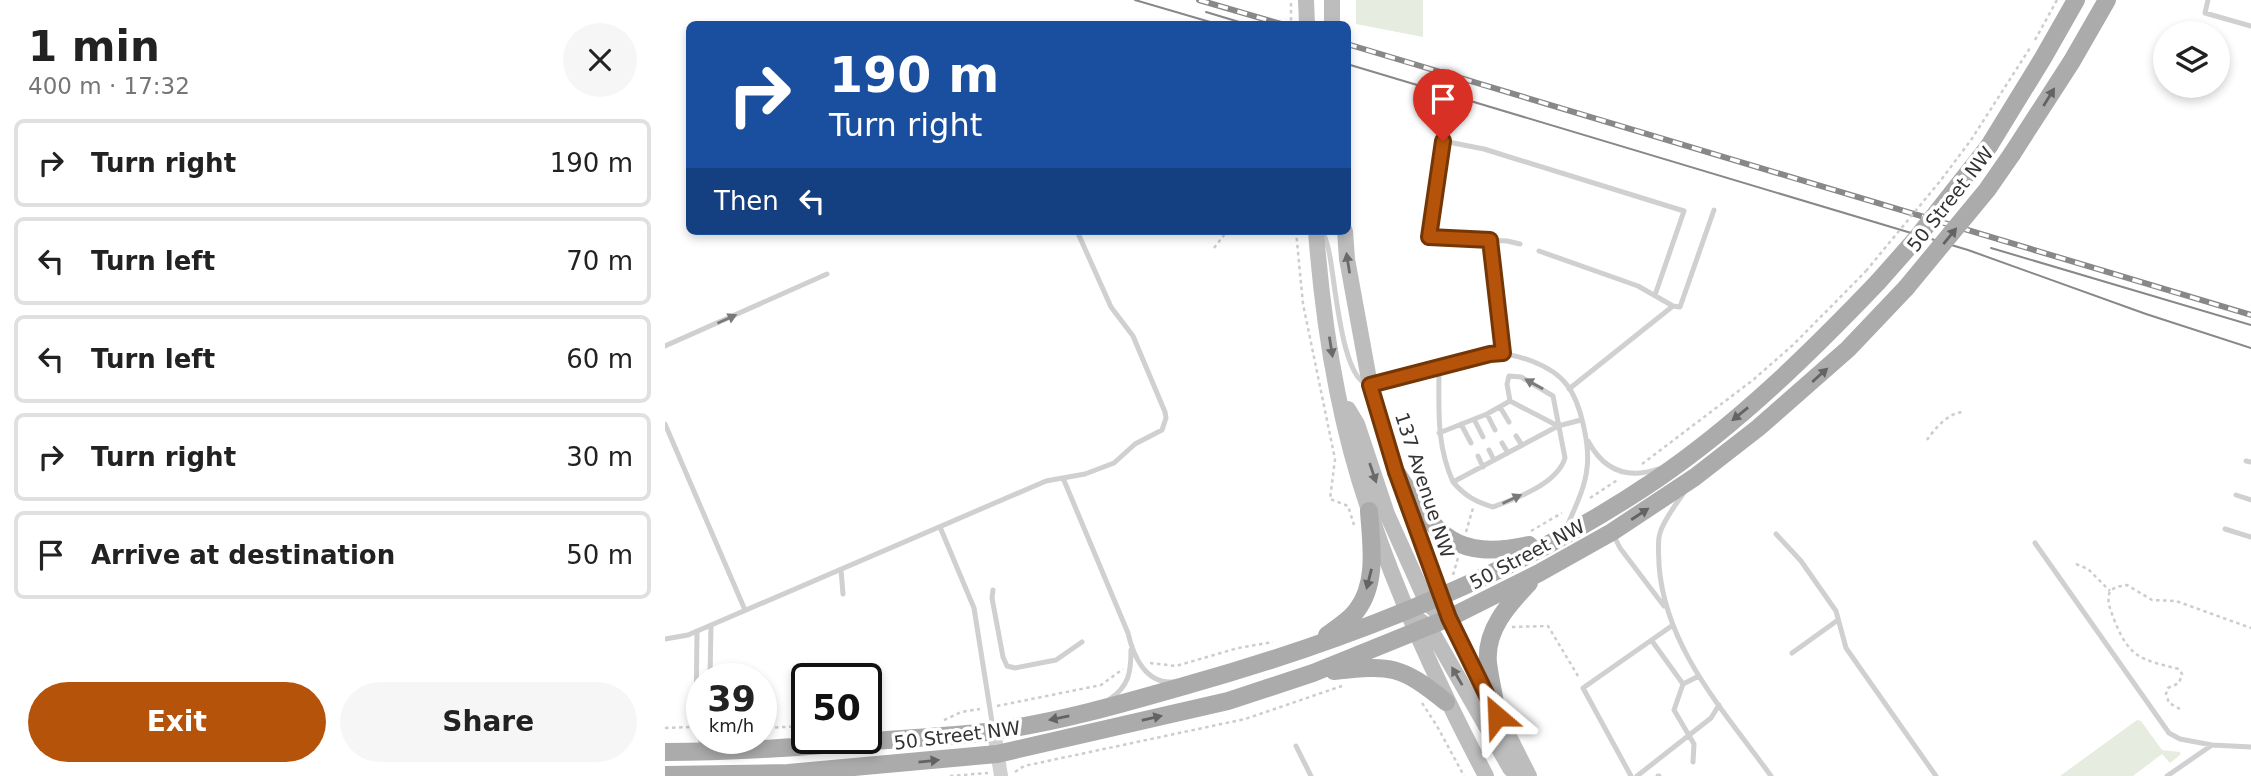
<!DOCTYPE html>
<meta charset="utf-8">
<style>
:root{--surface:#fff;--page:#f6f6f6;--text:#222;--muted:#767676;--line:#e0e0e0;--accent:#b45309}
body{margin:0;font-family:"DejaVu Sans",sans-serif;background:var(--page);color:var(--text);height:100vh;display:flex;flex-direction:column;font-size:26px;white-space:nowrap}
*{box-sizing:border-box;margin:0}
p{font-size:23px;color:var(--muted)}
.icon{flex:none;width:38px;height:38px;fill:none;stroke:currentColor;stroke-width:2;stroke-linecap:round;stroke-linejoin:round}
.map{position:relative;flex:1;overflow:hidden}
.details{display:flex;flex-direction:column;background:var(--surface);width:665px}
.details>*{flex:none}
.top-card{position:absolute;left:21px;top:21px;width:665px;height:214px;border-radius:10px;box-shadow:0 4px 10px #0003;background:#1a4fa0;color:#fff;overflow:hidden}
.buttons{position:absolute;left:1488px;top:21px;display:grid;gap:14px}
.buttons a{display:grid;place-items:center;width:77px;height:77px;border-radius:50%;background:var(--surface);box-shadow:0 4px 10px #0003;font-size:35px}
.speed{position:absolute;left:21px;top:663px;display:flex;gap:14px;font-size:35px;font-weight:700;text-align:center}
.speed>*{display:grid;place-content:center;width:91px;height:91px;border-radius:50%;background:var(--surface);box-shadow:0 4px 10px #0003;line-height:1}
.speed small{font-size:18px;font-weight:400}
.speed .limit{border:4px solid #111;border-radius:10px;background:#fff;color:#111}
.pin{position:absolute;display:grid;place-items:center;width:60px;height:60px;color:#fff;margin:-72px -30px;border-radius:50% 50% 50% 0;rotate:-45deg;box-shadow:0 0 7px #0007}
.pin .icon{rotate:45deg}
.me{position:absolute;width:77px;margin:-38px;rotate:334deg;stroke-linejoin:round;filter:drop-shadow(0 0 5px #0008)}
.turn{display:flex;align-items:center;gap:24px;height:147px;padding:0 28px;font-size:32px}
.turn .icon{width:91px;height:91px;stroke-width:2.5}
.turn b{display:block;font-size:49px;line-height:60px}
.then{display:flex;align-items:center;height:66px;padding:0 28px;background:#0003;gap:14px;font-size:26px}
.round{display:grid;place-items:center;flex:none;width:74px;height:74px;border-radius:37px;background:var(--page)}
.overview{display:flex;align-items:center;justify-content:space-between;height:119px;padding:0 28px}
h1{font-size:42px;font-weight:700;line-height:52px}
.action{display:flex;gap:14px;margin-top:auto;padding:14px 28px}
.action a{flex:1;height:80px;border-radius:42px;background:var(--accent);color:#fff;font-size:28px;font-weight:700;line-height:80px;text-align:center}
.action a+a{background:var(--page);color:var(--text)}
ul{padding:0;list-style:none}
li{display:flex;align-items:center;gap:21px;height:88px;margin:0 14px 10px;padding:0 14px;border:4px solid var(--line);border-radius:10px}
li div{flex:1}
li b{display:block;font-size:26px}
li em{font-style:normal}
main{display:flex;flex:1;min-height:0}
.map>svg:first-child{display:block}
.green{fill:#e6ecdf}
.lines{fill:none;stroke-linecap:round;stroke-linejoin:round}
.path{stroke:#cdcdcd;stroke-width:2.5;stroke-dasharray:3.5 3.5;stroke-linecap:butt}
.service{stroke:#d0d0d0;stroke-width:5}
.tertiary{stroke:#d0d0d0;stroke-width:14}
.secondary{stroke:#bdbdbd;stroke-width:16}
.primary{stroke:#ababab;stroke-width:18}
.tram{stroke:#888;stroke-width:2}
.rail-casing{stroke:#888;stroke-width:6}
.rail{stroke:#fff;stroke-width:3.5;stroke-dasharray:10;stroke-linecap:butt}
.path-bridge{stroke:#cdcdcd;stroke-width:2.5;stroke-dasharray:3.5 3.5;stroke-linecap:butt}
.primary-bridge{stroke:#ababab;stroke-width:18}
.oneway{fill:#636363}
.oneway2{fill:#6a6a6a}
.oneway3{fill:#7a7a7a}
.route-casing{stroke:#753606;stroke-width:18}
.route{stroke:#b45309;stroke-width:12}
.labels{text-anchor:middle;stroke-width:7;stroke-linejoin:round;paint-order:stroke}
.street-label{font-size:19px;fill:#333;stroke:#fff}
</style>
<main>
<section class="details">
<div class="overview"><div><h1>1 min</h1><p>400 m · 17:32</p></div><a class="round"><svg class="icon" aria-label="close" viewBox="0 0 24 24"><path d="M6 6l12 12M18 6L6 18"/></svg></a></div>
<ul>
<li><svg class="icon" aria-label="right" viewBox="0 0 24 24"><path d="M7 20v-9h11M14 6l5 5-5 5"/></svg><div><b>Turn right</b></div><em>190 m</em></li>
<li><svg class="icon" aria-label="left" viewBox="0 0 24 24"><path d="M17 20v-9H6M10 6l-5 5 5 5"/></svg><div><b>Turn left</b></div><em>70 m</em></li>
<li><svg class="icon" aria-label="left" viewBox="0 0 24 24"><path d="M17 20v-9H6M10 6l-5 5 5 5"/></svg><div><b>Turn left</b></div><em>60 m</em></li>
<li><svg class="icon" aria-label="right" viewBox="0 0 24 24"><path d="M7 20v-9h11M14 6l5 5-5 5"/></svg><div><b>Turn right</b></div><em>30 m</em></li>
<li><svg class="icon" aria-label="arrive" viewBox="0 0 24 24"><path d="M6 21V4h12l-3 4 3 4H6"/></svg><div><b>Arrive at destination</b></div><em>50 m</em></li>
</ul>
<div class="action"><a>Exit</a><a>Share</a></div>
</section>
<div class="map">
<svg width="1586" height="776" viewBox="0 0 1586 776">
<rect width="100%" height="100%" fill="#fff"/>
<path class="green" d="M691,0h67v37l-67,-13z
M1472,720l4,1 21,29 18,2v3l-10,8 -8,-9 -29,22h-73z"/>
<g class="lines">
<path class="path" d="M626,3v21
M1370,40l22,-40
M1306,140l59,-92
M631,231l7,73 32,155 -5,40 18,7 6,19
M549,248l13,-17
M1262,440c8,-12 22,-28 37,-28
M977,464l111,-84 41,-36 72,-73
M925,498l29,-19
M866,531l31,-18
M801,532l7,-24
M1411,564l12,5 22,22
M788,575l5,-17
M847,627l36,-1 30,50
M485,663l26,3 62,-18 35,-6
M757,703l15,23 27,50
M332,706l104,-21 22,-16
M1515,709l-11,-6 -3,-9 2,-6 11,-5 3,-9 -3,-5c-36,-9 -49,-10 -64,-47 -4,-12 -9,-19 -5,-31l6,-4 11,-2 25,15 24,1 75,27
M279,720l17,-8 19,-3
M0,728l26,-1
M96,728l46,-2
M350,772l9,-6 221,-47 97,-33
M285,776l38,-3"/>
<path class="service" d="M1543,0l-3,13 46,13
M658,231c2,7 5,14 6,21 6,25 12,131 41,133l120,-31c25,-2 62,11 77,31 14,18 23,61 20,83 -2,21 -13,41 -21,61
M825,240l13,113
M855,244l-13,-3 -78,-4 14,-96 41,8 200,62 -29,84
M874,251l99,35 35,20
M0,346l162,-72
M774,367c0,42 -3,77 14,115l105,-56 23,-6
M904,389l104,-83 7,1 34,-97
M845,401l48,25
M835,407l9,15
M822,414l8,16
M809,419l9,18
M0,424l80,186
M796,424l10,19
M774,433l48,-19 23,-13
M851,436l6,9
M923,441c15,28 38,39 70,28
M837,443l6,10
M824,450l5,10
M813,456l5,11
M1581,461l5,1
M398,478l65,155c5,22 17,51 45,49
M788,482c12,14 23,20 40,25 24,-9 64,-23 72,-49l-12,-62 -32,-19 -12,-1 -2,8 3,17
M1020,491c-8,12 -21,28 -25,42 -3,9 -1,22 -1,32 6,83 66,147 112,211
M1571,495l15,5
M275,527l34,81 19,120
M1560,529l26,8
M948,534l7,14 44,58
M1111,534l25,27 35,50 10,37 90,128
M1370,543l134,190 11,6 32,6
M176,570l2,24
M328,590l-1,8 11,59 4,9 8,2 41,-8 26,-18
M32,631l-1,86 6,30
M0,639l23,-4 358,-154 39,-7 29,-11 21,-19 27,-14 4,-12 -1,-6 -32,-76 -22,-29 -34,-76
M987,641l31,43 -9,26 20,34 -1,18
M1127,653l46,-33
M45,679l1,-54
M1018,684l16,-8
M445,699c19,-13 21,-27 21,-49
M631,746l15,30
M966,776l-48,-88 90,-63
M972,776l74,-58 8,-13
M993,776h1
M1502,776l45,-31 39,2"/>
<path class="tertiary" d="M329,731l7,45"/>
<path class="secondary" d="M641,0l1,24
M667,24v-24
M651,231c7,93 23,194 54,282 31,92 71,178 116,263
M680,231l2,28 23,126 26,87 53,146 80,158
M683,409l9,15 30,90 40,89 9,8
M754,620l8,6 8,11 75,131 8,8"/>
<path class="primary" d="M1324,146l54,-88 33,-58
M1347,154l60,-93 35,-61
M731,472c39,59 54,90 133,73
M662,635c10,-7 23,-15 30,-25 21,-28 14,-67 12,-99
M669,671c58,-6 66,-6 112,31
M832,716c-2,-18 -7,-36 -9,-53 -3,-33 20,-58 41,-80
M0,752c74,0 148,-6 222,-12 35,-3 72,-4 107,-9 65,-9 127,-27 190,-45 165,-46 330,-110 473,-207 82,-56 153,-126 221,-197
M0,775l123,-2 209,-19 231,-53 85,-28 136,-55 90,-45 73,-41 83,-55 63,-49 90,-79 58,-61"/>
<path class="tram" d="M470,0l82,24
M541,12l40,12
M682,64l621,186 178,64 105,34
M1326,248l260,77"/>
<g class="rail-casing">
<path id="rail" d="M534,0l82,24
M682,44l904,271"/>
</g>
<use href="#rail" class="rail"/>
<path class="path-bridge" d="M1201,271l75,-91 30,-40"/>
<path class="primary-bridge" d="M1213,282l38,-43 73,-93
M1241,288l81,-98 25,-36"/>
</g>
<defs><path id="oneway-solid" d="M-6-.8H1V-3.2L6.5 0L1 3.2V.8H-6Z" transform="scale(1.75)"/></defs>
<g class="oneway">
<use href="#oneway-solid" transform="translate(1384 97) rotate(-58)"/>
<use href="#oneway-solid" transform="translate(1285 236) rotate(-51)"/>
<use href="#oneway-solid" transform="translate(1155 375) rotate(-42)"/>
<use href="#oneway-solid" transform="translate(1075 414) rotate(141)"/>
<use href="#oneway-solid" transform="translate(975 514) rotate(-33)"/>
<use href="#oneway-solid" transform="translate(704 579) rotate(104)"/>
<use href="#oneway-solid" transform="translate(394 718) rotate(169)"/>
<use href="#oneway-solid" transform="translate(487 718) rotate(-13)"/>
<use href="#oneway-solid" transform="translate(264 761) rotate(-6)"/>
</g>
<g class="oneway2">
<use href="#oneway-solid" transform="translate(683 263) rotate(-99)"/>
<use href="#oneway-solid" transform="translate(666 347) rotate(81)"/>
<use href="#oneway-solid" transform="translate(708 473) rotate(71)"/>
<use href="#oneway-solid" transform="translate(792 676) rotate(-120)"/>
</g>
<g class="oneway3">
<use href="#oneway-solid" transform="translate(62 319) rotate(-24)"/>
<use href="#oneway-solid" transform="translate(869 384) rotate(-151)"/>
<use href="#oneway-solid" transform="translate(847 499) rotate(-25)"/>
</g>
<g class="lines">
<g class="route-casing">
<path id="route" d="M778,141l-14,96 61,3 13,113 -13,1 -120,31 26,87 53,146 48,98"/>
</g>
<use href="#route" class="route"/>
</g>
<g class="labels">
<g class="street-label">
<text transform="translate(1285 199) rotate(-52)" y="7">50 Street NW</text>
<text transform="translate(760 485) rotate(72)" y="7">137 Avenue NW</text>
<text transform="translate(862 554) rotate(-28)" y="7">50 Street NW</text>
<text transform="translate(292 735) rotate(-7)" y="7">50 Street NW</text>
</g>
</g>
</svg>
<div class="buttons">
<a><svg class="icon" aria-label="layers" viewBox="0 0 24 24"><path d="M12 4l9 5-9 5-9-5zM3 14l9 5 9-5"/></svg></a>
</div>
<div class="speed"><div>39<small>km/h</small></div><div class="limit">50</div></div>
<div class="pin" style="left:778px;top:141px;background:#d93025"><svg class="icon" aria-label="arrive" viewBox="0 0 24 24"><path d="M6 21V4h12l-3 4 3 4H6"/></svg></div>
<svg class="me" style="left:832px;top:716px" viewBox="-20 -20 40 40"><path d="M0-17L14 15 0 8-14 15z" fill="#b45309" stroke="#fff" stroke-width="4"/></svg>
<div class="top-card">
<div class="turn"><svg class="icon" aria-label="right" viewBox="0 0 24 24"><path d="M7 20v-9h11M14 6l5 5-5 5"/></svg><div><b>190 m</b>Turn right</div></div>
<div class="then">Then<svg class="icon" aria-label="left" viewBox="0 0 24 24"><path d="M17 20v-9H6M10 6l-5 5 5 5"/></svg></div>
</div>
</div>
</main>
